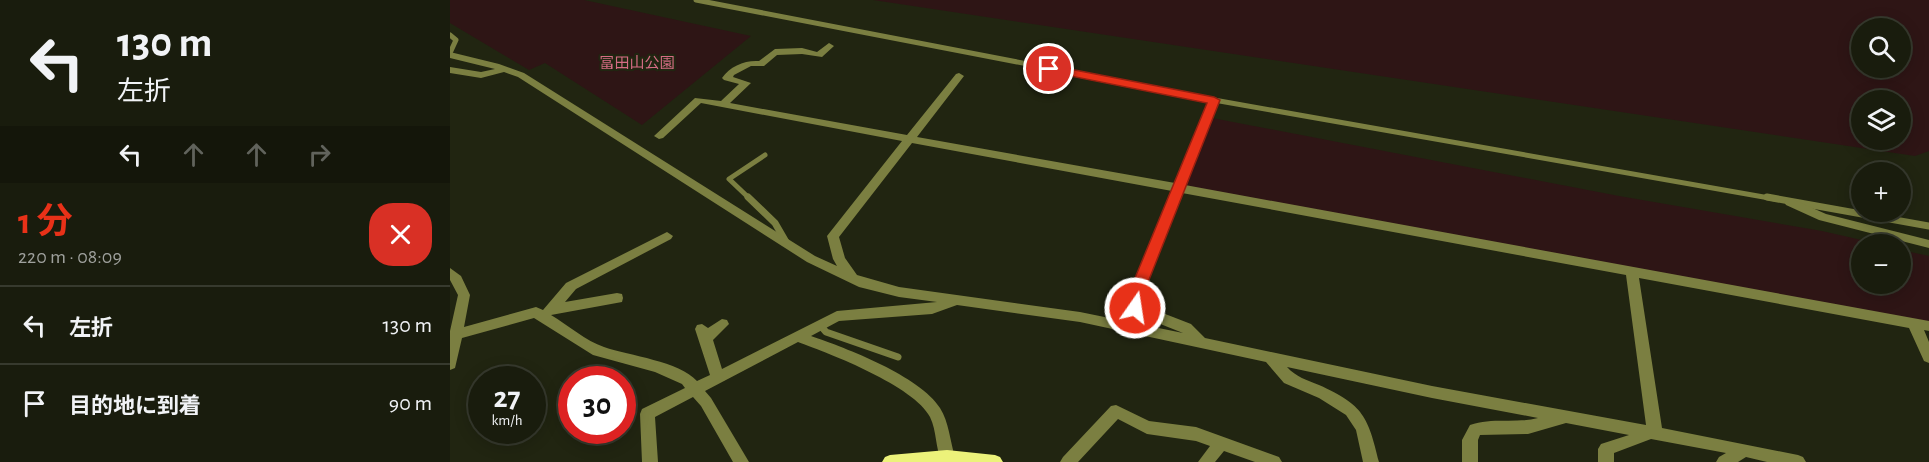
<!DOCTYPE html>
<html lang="ja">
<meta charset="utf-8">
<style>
:root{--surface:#191c0d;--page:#26291b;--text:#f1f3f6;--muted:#9fa19d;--line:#373a2e;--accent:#e83118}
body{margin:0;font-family:"Alegreya Sans","Noto Sans JP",sans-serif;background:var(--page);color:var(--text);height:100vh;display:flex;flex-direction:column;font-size:22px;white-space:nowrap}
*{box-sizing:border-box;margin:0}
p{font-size:20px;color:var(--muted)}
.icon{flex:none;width:33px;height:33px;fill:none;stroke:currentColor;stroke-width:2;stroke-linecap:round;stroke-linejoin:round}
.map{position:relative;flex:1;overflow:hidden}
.drawer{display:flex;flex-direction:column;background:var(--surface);width:450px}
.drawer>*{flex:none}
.hud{background:#191c0d;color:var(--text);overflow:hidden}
.buttons{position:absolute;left:1401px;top:18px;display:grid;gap:12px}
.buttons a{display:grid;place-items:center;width:60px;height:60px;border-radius:50%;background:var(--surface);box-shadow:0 3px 15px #0003,0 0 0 2px var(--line);font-size:30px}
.speed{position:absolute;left:18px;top:366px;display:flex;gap:12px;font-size:30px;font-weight:700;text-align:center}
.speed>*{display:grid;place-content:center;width:78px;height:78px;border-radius:50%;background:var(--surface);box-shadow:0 3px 15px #0003,0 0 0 2px var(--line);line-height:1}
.speed small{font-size:15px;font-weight:400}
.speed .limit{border:9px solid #d22;background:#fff;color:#111}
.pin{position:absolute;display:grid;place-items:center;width:51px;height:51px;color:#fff;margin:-26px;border:3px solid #fff;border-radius:50%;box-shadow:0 2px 6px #0007}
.me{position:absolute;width:66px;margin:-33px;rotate:13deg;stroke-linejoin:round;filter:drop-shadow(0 0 4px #0008)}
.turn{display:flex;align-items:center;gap:21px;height:126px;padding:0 18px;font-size:27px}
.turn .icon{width:78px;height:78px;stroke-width:2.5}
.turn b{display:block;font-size:42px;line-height:51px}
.lanes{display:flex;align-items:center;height:57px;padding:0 18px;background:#0003;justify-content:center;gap:30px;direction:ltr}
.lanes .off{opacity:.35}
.round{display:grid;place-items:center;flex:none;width:63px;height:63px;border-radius:24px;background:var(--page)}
.summary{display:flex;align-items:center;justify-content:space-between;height:102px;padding:0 18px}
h1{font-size:36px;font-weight:700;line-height:45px;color:var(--accent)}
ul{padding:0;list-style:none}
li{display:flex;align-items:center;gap:18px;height:78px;padding:0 18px;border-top:2px solid var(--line)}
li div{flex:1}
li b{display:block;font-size:22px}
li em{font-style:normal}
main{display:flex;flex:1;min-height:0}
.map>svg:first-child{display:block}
.green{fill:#2e1515;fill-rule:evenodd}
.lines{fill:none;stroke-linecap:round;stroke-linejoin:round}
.lane-far1{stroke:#7b7f41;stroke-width:5}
.lane{stroke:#7b7f41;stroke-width:7}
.street{fill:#7b7f41;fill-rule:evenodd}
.secondary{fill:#ecf27a;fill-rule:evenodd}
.route{fill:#e83118;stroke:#972010;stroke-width:1.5}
.labels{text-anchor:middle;stroke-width:4.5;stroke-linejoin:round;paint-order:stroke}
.far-park-label{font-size:15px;fill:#d56c84;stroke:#212511}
</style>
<main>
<section class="drawer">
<div class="hud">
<div class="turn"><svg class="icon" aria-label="left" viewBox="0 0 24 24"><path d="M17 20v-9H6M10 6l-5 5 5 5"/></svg><div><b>130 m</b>左折</div></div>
<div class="lanes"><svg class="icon" aria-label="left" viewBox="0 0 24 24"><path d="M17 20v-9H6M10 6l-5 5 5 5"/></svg><svg class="icon off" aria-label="ahead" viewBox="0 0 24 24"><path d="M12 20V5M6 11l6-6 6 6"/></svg><svg class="icon off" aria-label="ahead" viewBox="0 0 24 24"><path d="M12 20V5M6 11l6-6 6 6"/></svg><svg class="icon off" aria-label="right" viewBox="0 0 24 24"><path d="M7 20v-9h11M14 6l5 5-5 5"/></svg></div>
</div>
<div class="summary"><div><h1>1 分</h1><p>220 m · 08:09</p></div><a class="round" style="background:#d93025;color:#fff"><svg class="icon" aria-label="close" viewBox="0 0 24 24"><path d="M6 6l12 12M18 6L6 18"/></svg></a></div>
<ul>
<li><svg class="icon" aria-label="left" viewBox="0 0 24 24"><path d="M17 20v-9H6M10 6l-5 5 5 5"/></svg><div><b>左折</b></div><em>130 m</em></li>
<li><svg class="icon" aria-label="arrive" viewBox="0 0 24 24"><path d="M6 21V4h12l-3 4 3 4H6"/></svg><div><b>目的地に到着</b></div><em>90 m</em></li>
</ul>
</section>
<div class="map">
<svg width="1479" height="462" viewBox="0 0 1479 462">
<rect width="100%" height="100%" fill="#212511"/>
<path class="green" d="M0,0h134l167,36 -109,89 -97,-62 -16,7 -79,-47z
M423,0h1056v151l-14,5zM1412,28h38v40h-38zM1412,100h38v40h-38z
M762,118l407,78 203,35 57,13h-17v40h38l1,-34 28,6v66l-745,-136z"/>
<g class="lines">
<path class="lane-far1" d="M246,0l518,100 561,99
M0,35l6,5 -6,13
M300,199l-21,-20 36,-24"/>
<path class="lane" d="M298,197l27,26 11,19
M1317,197l162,29
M370,325l6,7 72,25"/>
<path class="street" d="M379,43l5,3 -12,11 -20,-3 -25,1 -13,11h-13l-17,9 -1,2 18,6 -21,20 177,32 49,-61 3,-1 5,3 -47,61 258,46 34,-83 5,-3 5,3 -34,85 744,136v10l-5,-1 5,12v21l-5,-2 -15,-33 -270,-50 23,150 136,27 5,2 3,5h-39l-21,-5 -8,5h-22l3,-5 7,-4 -75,-14 -37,14v9h-16v-13l3,-5 28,-9 -63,-12 -38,11 -48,1 -2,5v22h-16v-22l8,-15c22,-8 45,-1 68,-7l-106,-20 -145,-31c9,10 20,13 32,18 45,20 49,32 60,77h-16l-7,-32 -10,-15 -27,-17 -35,-15 -18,-21 -186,-40 -123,-17 -25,9 -93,7 -28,15c35,12 109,40 129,72 9,14 10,33 15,49l-3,5h-10c-7,-14 -5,-31 -12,-45 -16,-31 -99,-63 -132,-75l-93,49 6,7 38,64h-16l-32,-56 -8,-9 -38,20 3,45h-16l-2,-48 2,-5 43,-21 -3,-4 -27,-12 -62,-17 -59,-37 -72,20 -7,30 -5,2v-39l8,-36 -8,-15v-12l11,8 9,19 -6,32 72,-20 7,3 23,-27 101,-51 6,4 -2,3 -95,50 -11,13 52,-9 5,1 1,4 -1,4 -71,13c17,10 35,26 53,32 26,9 75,14 93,34l13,-6 -15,-46 2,-4 5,-1 6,4 14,-9 5,1 2,4 -16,16 9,29 115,-58 100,-9 -38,-5 -40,-10 -52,-25 -289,-185 -14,-5 -23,6 -31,-5v-6l31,5 14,-3 -45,-11v-6l49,12 25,9 291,183 22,10 -4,-7 -6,-23 75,-95 -201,-38 -38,35 -4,1 -5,-3 41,-38 26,3 18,-17 -15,-4 -2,-2c8,-12 23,-18 37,-17l16,-12 27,-1 15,4zM462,143l260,48 -43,104 -1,13 2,4 53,21 -103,-21 -181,-25 -42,-12 -12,-17 -6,-21zM732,193l444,82 20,150 -214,-39 -227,-48 -14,-14 -49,-19 -1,-10z
M1340,198l36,16 103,26v8l-110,-28 -33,-15 -2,-3z
M666,405l33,16 47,6 83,30 3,5h-27l-31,-11 -9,11h-17l12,-16 -14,-5 -49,-7 -29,-15 -40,43h-18l3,-5 48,-51z"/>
<path class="secondary" d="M497,450l48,5 5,2 3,5h-121l3,-5 5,-2z"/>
</g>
<path class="route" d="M599,65l165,32 6,3 -77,195 -3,17h-10l-2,-17 79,-192 -162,-32v-5z"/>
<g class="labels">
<g class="far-park-label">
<text x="187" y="68">冨田山公園</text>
</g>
</g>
</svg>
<div class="buttons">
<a><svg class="icon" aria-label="search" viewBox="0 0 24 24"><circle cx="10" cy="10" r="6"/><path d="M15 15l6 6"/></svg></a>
<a><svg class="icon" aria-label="layers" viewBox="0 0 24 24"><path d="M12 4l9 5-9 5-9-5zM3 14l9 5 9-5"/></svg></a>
<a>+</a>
<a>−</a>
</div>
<div class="speed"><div>27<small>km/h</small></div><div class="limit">30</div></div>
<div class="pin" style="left:599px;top:69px;background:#d93025"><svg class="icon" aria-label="arrive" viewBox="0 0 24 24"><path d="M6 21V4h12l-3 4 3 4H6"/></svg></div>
<svg class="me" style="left:685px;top:308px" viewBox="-20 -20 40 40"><circle r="17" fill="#e83118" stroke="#fff" stroke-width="3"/><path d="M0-11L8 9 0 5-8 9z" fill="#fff"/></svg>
</div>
</main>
